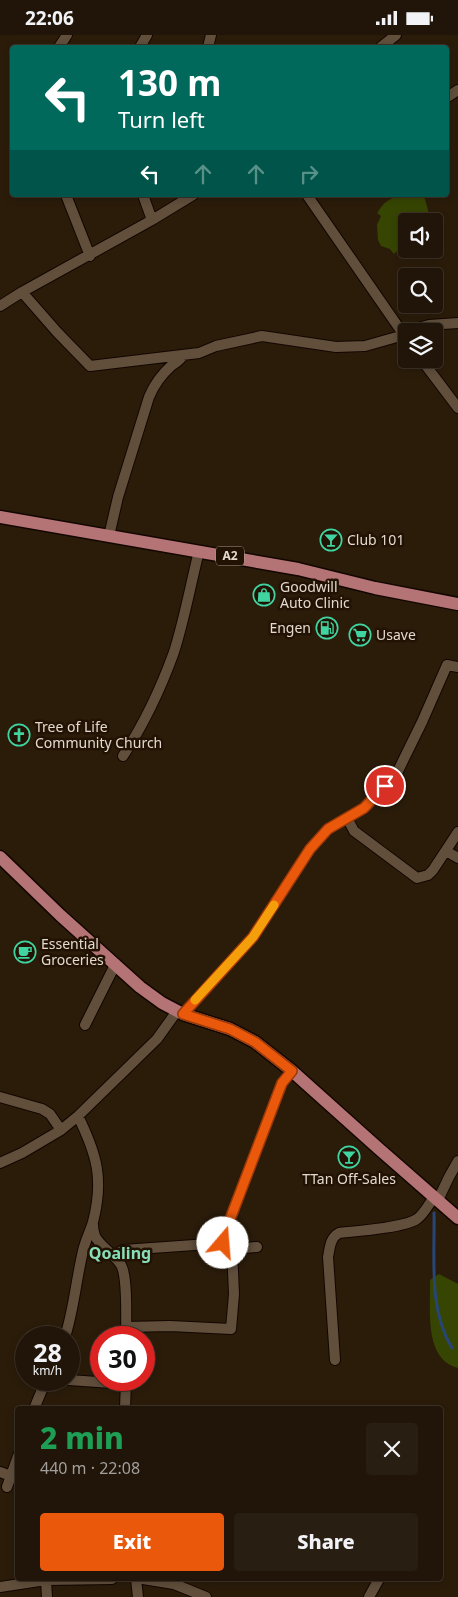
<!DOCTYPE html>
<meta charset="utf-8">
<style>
:root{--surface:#201508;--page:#281e12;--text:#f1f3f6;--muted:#a29f9c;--line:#3d3429;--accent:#ea580c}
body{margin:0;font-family:"Noto Sans",sans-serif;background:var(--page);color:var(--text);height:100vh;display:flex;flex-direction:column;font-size:19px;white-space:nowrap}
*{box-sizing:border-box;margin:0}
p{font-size:16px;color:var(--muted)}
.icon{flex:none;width:28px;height:28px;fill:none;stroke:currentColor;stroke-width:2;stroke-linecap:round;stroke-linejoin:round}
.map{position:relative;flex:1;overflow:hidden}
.side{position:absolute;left:15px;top:1371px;width:428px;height:175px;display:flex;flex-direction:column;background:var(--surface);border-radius:5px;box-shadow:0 2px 8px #0003,0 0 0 1px var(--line)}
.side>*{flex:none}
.top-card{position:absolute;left:10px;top:10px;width:439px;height:152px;border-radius:5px;box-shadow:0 2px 8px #0003,0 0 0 1px var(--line);background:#00695c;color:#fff;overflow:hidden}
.fabs{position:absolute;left:398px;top:178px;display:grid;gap:10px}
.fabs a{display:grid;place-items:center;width:45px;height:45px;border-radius:5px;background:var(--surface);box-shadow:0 2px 8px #0003,0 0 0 1px var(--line);font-size:25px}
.speed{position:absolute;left:15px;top:1291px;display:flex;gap:10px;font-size:25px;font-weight:700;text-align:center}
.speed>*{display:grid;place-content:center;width:65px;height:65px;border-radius:50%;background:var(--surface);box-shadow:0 2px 8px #0003,0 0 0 1px var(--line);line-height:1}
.speed small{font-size:12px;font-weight:400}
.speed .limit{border:8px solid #d22;background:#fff;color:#111}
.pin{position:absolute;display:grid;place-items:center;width:42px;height:42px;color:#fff;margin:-21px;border:2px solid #fff;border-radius:50%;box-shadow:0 1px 5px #0007}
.me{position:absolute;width:55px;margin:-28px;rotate:18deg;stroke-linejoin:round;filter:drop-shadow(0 0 4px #0008)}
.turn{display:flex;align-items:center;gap:18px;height:105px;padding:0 25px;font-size:22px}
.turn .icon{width:65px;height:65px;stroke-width:2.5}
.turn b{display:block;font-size:35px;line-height:42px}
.lanes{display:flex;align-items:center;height:48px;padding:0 25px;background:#0003;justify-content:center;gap:25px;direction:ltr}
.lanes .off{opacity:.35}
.round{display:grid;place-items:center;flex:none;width:52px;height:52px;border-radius:5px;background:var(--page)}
.headline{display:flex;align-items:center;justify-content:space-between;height:85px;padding:0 25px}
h1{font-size:30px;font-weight:800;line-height:38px;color:#1e9e55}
.button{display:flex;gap:10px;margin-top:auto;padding:10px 25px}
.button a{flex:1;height:58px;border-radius:5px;background:var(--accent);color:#fff;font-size:20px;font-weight:800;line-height:58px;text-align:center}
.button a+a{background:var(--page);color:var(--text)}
.status{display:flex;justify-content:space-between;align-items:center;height:35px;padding:0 25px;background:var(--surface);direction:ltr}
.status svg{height:14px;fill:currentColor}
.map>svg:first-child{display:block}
.green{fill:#374502}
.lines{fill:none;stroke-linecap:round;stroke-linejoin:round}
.stream{stroke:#284577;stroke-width:3}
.minor-casing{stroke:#130600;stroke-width:12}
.major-casing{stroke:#130600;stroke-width:15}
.minor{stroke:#614f3c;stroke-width:10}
.major{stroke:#b47374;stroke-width:12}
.route-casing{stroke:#983908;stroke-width:12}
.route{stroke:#ea580c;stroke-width:9}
.slow{stroke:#f59e0b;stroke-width:9}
.labels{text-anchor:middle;stroke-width:5;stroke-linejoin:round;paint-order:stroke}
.shield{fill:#211203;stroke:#aa9d91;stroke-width:1}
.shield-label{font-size:12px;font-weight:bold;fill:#e4d9ce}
.poi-label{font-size:14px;fill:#e4d9ce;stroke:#211203;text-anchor:start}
.quarter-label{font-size:16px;font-weight:bold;fill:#87dfba;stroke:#211203}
</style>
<div class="status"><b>22:06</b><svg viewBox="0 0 49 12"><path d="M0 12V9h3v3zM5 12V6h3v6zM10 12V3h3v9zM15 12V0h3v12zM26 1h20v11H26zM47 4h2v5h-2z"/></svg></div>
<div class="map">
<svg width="458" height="1562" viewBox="0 0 458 1562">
<rect width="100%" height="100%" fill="#2b1c0a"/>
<path class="green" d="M401,160h9l1,3 9,-3 5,4 4,15 -5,7h-18v21l-12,12 -4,-5 -9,-3 -3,-6 -1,-15 4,-9 -4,-3c2,-2 3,-5 5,-7 4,-6 13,-9 19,-11z
M439,1239l19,10v84c-35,-9 -27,-59 -28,-88z"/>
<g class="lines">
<path class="stream" d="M434,1178c1,45 -6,96 18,135"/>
<g class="minor-casing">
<path id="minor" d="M59,12l8,-12
M140,12l7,-12
M208,12l3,-12
M381,12l15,-12
M446,63l12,-8
M66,160l24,61
M143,160l9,25
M307,160l99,143
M22,257l35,40 33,34 109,-13 17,-7 46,-10 74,11 29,-1 39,-11
M0,271l22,-14 130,-72 41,-25
M402,297l27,-7 29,-2
M421,324l37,49
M109,501l9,-39 31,-100c5,-12 12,-22 22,-31 5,-4 9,-5 12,-11
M123,721c21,-32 38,-68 51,-104 10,-31 17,-69 25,-101
M347,783l7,13 63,47 11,-3 5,-5 25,-38
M446,816l12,7
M183,979l70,-77 57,-88 18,-20 36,-21 32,-33 26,-53 25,-57 11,2
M85,990l30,-60
M0,1062l42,12 8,5 11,16
M0,1128l22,-10 39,-23 17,-14 79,-77 20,-28
M438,1165l11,-23 9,-16
M93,1190c0,3 1,8 2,11 6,12 19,17 26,29 7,12 5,56 5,72
M232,1214l25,-2
M114,1220l9,-5 100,-7
M126,1292l44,-1 61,3 3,-35 -2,-45 -9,-6 1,-8 58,-152 10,-12
M65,1302c9,-28 11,-57 18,-86 2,-10 7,-19 10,-29 11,-43 4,-67 -15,-106
M335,1325l-7,-103c2,-10 2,-19 11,-24 19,-2 64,-5 78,-14 7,-5 12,-15 17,-22
M69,1345l57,4
M34,1374l12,-29
M125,1374l1,-29
M0,1437l11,4
M7,1452l11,-31
M136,1544l2,18
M143,1544l31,5 32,13
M46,1545l1,17
M0,1552l46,-7 66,-1
M369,1562l10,-18"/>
</g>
<g class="major-casing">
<path id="major" d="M0,482l298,52 77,19 83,16
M0,822l60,58 80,72 22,16 21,11 47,15 25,13 37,29 86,77 80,70"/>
</g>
<use href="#minor" class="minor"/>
<use href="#major" class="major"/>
</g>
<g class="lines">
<g class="route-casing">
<path id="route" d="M223,1208l1,-8 58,-152 10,-12 -37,-29 -25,-13 -47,-15 70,-77 57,-88 18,-20 36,-21 21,-22"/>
</g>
<use href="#route" class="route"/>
<path class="slow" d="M195,965l58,-63 21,-32"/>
</g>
<defs>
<g id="bar-ring" transform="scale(1.125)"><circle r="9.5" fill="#211203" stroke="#40d4a1" stroke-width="1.5"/><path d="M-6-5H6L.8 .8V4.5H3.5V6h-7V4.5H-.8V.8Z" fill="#40d4a1"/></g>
<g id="shop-ring" transform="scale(1.125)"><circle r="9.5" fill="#211203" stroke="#40d4a1" stroke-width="1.5"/><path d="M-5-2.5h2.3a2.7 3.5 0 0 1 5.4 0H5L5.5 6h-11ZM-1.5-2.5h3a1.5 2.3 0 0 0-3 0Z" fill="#40d4a1"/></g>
<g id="fuel-ring" transform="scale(1.125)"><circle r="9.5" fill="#211203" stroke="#40d4a1" stroke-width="1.5"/><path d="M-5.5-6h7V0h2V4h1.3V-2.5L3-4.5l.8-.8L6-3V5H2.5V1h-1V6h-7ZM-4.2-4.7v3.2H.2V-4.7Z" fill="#40d4a1"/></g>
<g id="supermarket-ring" transform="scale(1.125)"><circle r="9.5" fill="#211203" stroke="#40d4a1" stroke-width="1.5"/><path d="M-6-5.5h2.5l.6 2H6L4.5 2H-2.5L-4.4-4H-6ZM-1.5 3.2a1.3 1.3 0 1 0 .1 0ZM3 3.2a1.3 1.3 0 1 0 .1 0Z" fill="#40d4a1"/></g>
<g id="church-ring" transform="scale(1.125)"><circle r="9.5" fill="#211203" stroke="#40d4a1" stroke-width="1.5"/><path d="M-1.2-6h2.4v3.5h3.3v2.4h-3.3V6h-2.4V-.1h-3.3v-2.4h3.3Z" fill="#40d4a1"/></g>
<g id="cafe-ring" transform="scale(1.125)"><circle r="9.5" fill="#211203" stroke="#40d4a1" stroke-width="1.5"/><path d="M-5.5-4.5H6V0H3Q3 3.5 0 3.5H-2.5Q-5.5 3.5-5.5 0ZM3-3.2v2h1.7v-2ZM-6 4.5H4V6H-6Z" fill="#40d4a1"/></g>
</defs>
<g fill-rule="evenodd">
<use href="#bar-ring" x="331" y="505"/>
<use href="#shop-ring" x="264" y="560"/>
<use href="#fuel-ring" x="327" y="593"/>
<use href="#supermarket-ring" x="360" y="600"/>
<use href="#church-ring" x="19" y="700"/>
<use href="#cafe-ring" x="25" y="917"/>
<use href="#bar-ring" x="349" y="1122"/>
</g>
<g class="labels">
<rect class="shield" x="216" y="511.5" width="28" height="19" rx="4"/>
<g class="shield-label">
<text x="230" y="525">A2</text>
</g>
<g class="poi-label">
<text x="347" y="510">Club 101</text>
<text x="280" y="557">Goodwill<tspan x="280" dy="16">Auto Clinic</tspan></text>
<text x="311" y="598" text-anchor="end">Engen</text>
<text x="376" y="605">Usave</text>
<text x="35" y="697">Tree of Life<tspan x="35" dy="16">Community Church</tspan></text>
<text x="41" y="914">Essential<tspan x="41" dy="16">Groceries</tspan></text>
<text x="349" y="1149" text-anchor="middle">TTan Off-Sales</text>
</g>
<g class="quarter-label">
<text x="120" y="1224">Qoaling</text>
</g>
</g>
</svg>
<div class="fabs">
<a><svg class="icon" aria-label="sound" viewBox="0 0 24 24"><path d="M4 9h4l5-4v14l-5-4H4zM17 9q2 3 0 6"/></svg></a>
<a><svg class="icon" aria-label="search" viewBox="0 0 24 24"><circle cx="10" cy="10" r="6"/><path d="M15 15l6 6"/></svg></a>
<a><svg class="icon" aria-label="layers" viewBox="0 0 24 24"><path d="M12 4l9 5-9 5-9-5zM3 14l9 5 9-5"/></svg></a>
</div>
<div class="speed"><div>28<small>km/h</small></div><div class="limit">30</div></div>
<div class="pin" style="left:385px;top:751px;background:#d93025"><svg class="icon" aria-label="arrive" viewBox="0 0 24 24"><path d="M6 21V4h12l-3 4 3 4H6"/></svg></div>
<svg class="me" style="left:223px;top:1208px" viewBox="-20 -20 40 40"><circle r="19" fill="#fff"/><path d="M0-13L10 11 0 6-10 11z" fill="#ea580c"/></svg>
<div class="top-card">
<div class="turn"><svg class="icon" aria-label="left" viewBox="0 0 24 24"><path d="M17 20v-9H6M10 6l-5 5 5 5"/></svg><div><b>130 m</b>Turn left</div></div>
<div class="lanes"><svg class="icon" aria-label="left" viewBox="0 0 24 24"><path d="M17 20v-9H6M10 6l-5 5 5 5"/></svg><svg class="icon off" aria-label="ahead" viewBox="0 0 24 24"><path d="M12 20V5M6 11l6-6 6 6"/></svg><svg class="icon off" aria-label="ahead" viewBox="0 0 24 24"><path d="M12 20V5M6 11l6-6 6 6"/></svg><svg class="icon off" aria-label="right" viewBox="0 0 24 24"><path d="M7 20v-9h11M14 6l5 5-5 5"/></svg></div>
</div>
<section class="side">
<div class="headline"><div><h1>2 min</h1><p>440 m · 22:08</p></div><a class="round"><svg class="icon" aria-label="close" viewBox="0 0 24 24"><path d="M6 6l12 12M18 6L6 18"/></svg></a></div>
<div class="button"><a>Exit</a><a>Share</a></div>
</section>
</div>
